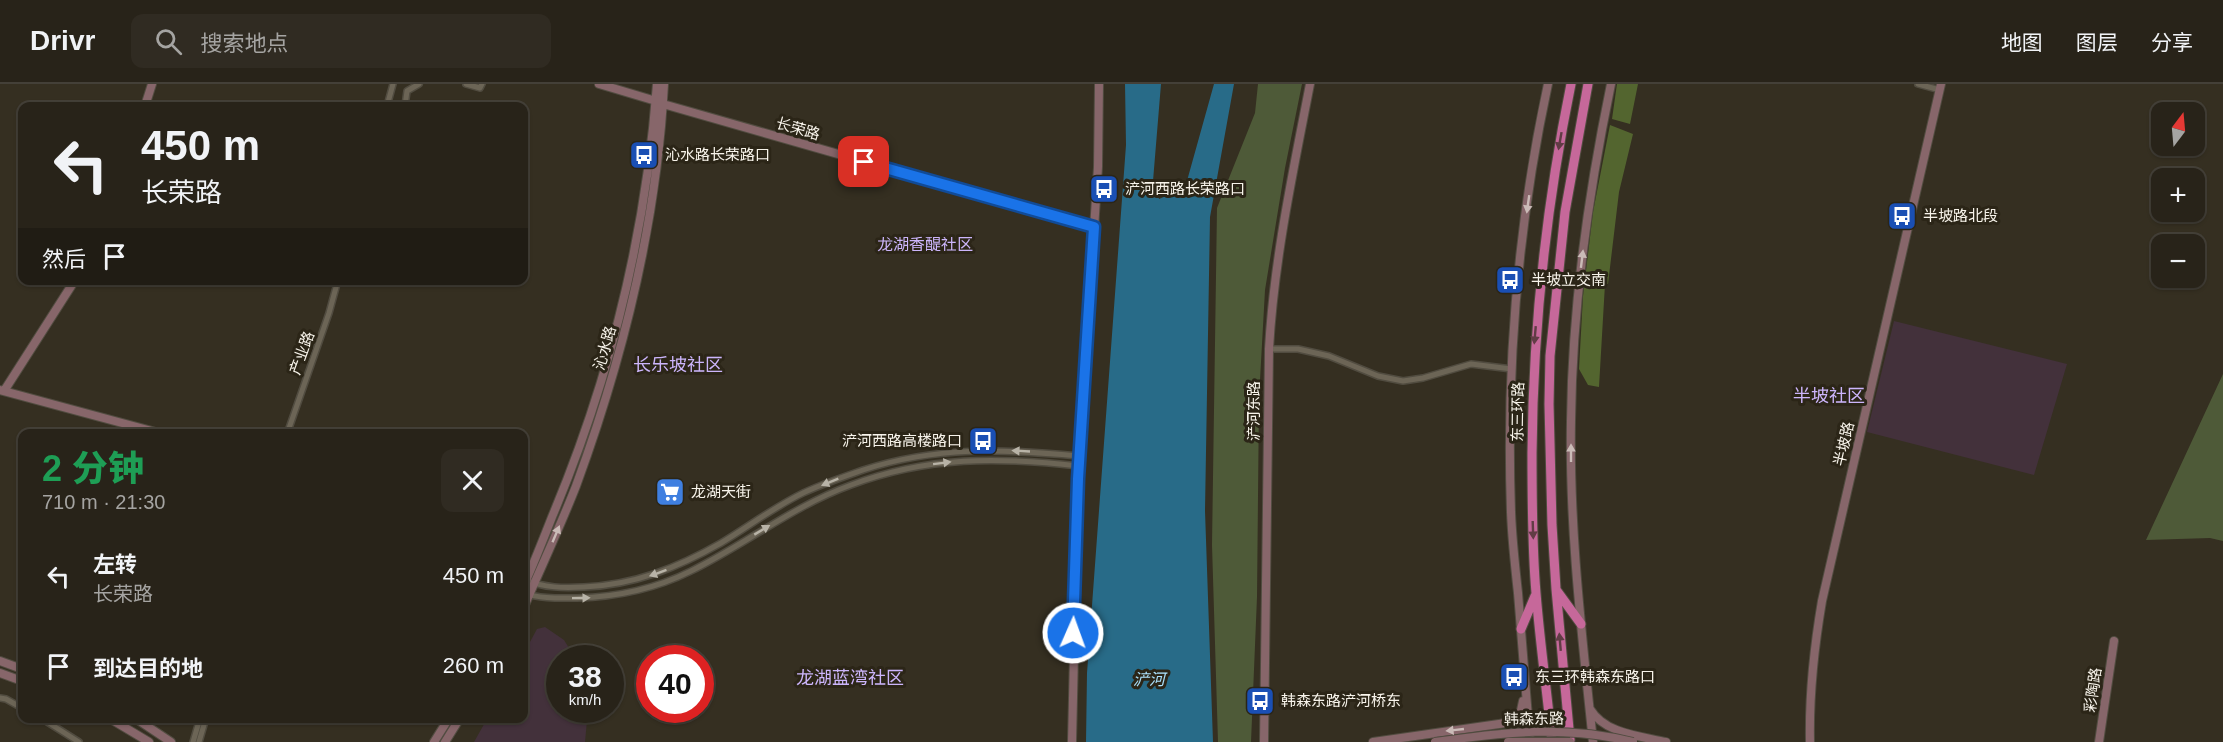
<!DOCTYPE html>
<html lang="zh">
<meta charset="utf-8">
<style>
:root{--surface:#282319;--page:#302b22;--text:#f1f3f6;--muted:#a5a4a2;--line:#444038}
body{margin:0;font-family:Arial,"Noto Sans SC",sans-serif;background:var(--page);color:var(--text);height:100vh;display:flex;flex-direction:column;font-size:22px;white-space:nowrap}
*{box-sizing:border-box;margin:0}
p{font-size:20px;color:var(--muted)}
.icon{flex:none;width:33px;height:33px;fill:none;stroke:currentColor;stroke-width:2;stroke-linecap:round;stroke-linejoin:round}
.map{position:relative;flex:1;overflow:hidden}
.panel{position:absolute;left:18px;top:345px;width:510px;height:294px;display:flex;flex-direction:column;background:var(--surface);border-radius:12px;box-shadow:0 2px 4px #0004,0 0 0 2px var(--line)}
.panel>*{flex:none}
.hud{position:absolute;left:18px;top:18px;width:510px;height:183px;border-radius:12px;box-shadow:0 2px 4px #0004,0 0 0 2px var(--line);background:#282319;color:var(--text);overflow:hidden}
.needle{width:39px;rotate:16deg}
.controls{position:absolute;left:2151px;top:18px;display:grid;gap:12px}
.controls a{display:grid;place-items:center;width:54px;height:54px;border-radius:12px;background:var(--surface);box-shadow:0 2px 4px #0004,0 0 0 2px var(--line);font-size:30px}
.speed{position:absolute;left:546px;top:561px;display:flex;gap:12px;font-size:30px;font-weight:700;text-align:center}
.speed>*{display:grid;place-content:center;width:78px;height:78px;border-radius:50%;background:var(--surface);box-shadow:0 2px 4px #0004,0 0 0 2px var(--line);line-height:1}
.speed small{font-size:15px;font-weight:400}
.speed .limit{border:9px solid #d22;background:#fff;color:#111}
.pin{position:absolute;display:grid;place-items:center;width:51px;height:51px;color:#fff;margin:-26px;border-radius:12px;box-shadow:0 3px 9px #0006}
.me{position:absolute;width:66px;margin:-33px;rotate:2deg;stroke-linejoin:round;filter:drop-shadow(0 0 4px #0008)}
.turn{display:flex;align-items:center;gap:21px;height:126px;padding:0 24px;font-size:27px}
.turn .icon{width:78px;height:78px;stroke-width:2.5}
.turn b{display:block;font-size:42px;line-height:51px}
.then{display:flex;align-items:center;height:57px;padding:0 24px;background:#0003;gap:12px;font-size:22px}
.round{display:grid;place-items:center;flex:none;width:63px;height:63px;border-radius:12px;background:var(--page)}
.headline{display:flex;align-items:center;justify-content:space-between;height:102px;padding:0 24px}
h1{font-size:36px;font-weight:800;line-height:45px;color:#1e9e55}
ul{padding:0;list-style:none}
li{display:flex;align-items:center;gap:18px;height:90px;padding:0 24px}
li div{flex:1}
li b{display:block;font-size:22px}
li em{font-style:normal}
header{display:flex;align-items:center;gap:36px;box-sizing:border-box;height:84px;padding:0 30px;background:var(--surface);border-bottom:2px solid var(--line)}
header strong{font-size:28px}
nav{display:flex;gap:33px;margin-inline-start:auto;font-size:21px}
.search{width:420px;height:54px;background:var(--page);display:flex;align-items:center;gap:15px;box-sizing:border-box;padding:0 21px;border-radius:12px;color:var(--muted);font-size:22px}
.map>svg:first-child{display:block}
.education{fill:#43313b}
.green{fill:#4e5a38}
.forest{fill:#53652f}
.water{fill:#286b88}
.lines{fill:none;stroke-linecap:round;stroke-linejoin:round}
.street-casing{stroke:#514c40;stroke-width:8}
.secondary-casing{stroke:#514c40;stroke-width:10}
.highway-casing{stroke:#514c40;stroke-width:11}
.street{stroke:#6c6556;stroke-width:5}
.secondary{stroke:#87666a;stroke-width:8}
.highway{stroke:#c6689a;stroke-width:9}
.secondary-bridge-casing{stroke:#514c40;stroke-width:10;stroke-linecap:butt}
.secondary-bridge{stroke:#87666a;stroke-width:8}
.oneway{fill:#613c45}
.oneway2{fill:#cabbb7}
.oneway3{fill:#b8b3a7}
.route-casing{stroke:#114b97;stroke-width:15}
.route{stroke:#1a73e8;stroke-width:10}
.labels{text-anchor:middle;stroke-width:6;stroke-linejoin:round;paint-order:stroke}
.street-label{font-size:15px;fill:#f7f3ea;stroke:#2b2517}
.poi-label{font-size:15px;fill:#f7f3ea;stroke:#2b2517;text-anchor:start}
.neighbourhood-label{font-size:16px;fill:#ccb5fb;stroke:#2b2517}
.water-label{font-size:16px;font-style:italic;fill:#abe1fc;stroke:#2b2517}
.quarter-label{font-size:18px;fill:#ccb5fb;stroke:#2b2517}
</style>
<header>
<strong>Drivr</strong>
<div class="search"><svg class="icon" aria-label="search" viewBox="0 0 24 24"><circle cx="10" cy="10" r="6"/><path d="M15 15l6 6"/></svg>搜索地点</div>
<nav><a>地图</a><a>图层</a><a>分享</a></nav>
</header>
<div class="map">
<svg width="2223" height="658" viewBox="0 0 2223 658">
<rect width="100%" height="100%" fill="#352f21"/>
<path class="education" d="M1894,237l173,43 -33,111 -167,-43z
M545,543l19,13 5,8 21,10h-30v52h28l-3,32h-111l13,-23 37,-1v-65l13,-24z"/>
<path class="green" d="M1258,0h44l-17,84 -20,122 -6,108 -2,199 -6,145h-33l-6,-197 5,-337 38,-95z
M2223,290v167l-13,-3 -64,2z"/>
<path class="forest" d="M1617,0h21l-8,40 -18,-5z
M1610,41l23,9 -14,58 -11,92h-3l-6,103 -11,-2 -9,-16 4,-73 10,-84z"/>
<path class="water" d="M1125,0h36l-8,97 6,18 26,-11 29,-104h20l-24,133 -5,294 8,231h-127l1,-69 39,-528z"/>
<g class="lines">
<g class="street-casing">
<path id="street" d="M466,0l14,4 2,-4
M1918,0l22,6
M387,22l6,-22
M408,22h-3l2,-15 12,-7
M1269,265h29l31,7 49,20 25,5 20,-3 48,-14 41,5
M287,350l42,-121 9,-33
M526,496c18,8 38,8 58,7 50,-2 93,-19 137,-44 27,-16 53,-36 82,-50 19,-9 40,-16 60,-23 73,-24 141,-21 216,-14
M524,509c16,6 36,5 53,5 39,-1 80,-10 114,-27 55,-27 102,-65 160,-86 77,-29 147,-28 228,-19
M0,614l6,1 16,9
M41,634l38,24
M193,658l7,-24
M199,658l7,-24"/>
</g>
<g class="secondary-casing">
<path id="secondary" d="M599,0l57,17 7,3 431,123
M145,22l7,-22
M0,306l163,44
M4,307l71,-111
M524,501c10,-22 19,-45 28,-68 58,-138 94,-283 105,-433
M524,523c17,-40 36,-80 52,-121 47,-128 81,-266 88,-402
M0,577l22,8
M0,589l22,8
M1590,625c15,25 50,27 76,33
M109,634l40,24
M135,634l36,24
M434,658l15,-24
M445,658l15,-24
M1072,658l6,-263 20,-312 1,-83
M1264,658l5,-393c5,-90 24,-177 41,-265
M1373,658l140,-20 7,-7 3,-14
M1530,658c-4,-50 -8,-99 -12,-149 -3,-27 -6,-54 -7,-81 -5,-143 7,-289 37,-428
M1593,658c-11,-107 -24,-214 -22,-321 1,-113 17,-226 40,-337
M1810,658c-1,-48 4,-94 12,-141l119,-517
M2099,658l15,-101"/>
</g>
<g class="highway-casing">
<path id="highway" d="M1557,507l24,33
M1521,545l14,-33
M1570,656l-14,-151 -4,-64 -3,-121 1,-48 15,-144 23,-128
M1552,658c-5,-50 -12,-99 -16,-149 -4,-46 -4,-93 -4,-140 1,-125 14,-247 39,-369"/>
</g>
<use href="#street" class="street"/>
<use href="#secondary" class="secondary"/>
<use href="#highway" class="highway"/>
<g class="secondary-bridge-casing">
<path id="secondary-bridge" d="M1435,658c68,-10 130,-17 198,0
M1508,658h62"/>
</g>
<use href="#secondary-bridge" class="secondary-bridge"/>
</g>
<defs><path id="oneway-solid" d="M-6-.8H1V-3.2L6.5 0L1 3.2V.8H-6Z" transform="scale(1.5)"/></defs>
<g class="oneway">
<use href="#oneway-solid" transform="translate(1560 57) rotate(100)"/>
<use href="#oneway-solid" transform="translate(1535 251) rotate(95)"/>
<use href="#oneway-solid" transform="translate(1533 446) rotate(88)"/>
<use href="#oneway-solid" transform="translate(1560 558) rotate(-95)"/>
</g>
<g class="oneway2">
<use href="#oneway-solid" transform="translate(1528 120) rotate(98)"/>
<use href="#oneway-solid" transform="translate(1582 175) rotate(-83)"/>
<use href="#oneway-solid" transform="translate(1571 369) rotate(-90)"/>
<use href="#oneway-solid" transform="translate(556 450) rotate(-67)"/>
<use href="#oneway-solid" transform="translate(1455 646) rotate(174)"/>
</g>
<g class="oneway3">
<use href="#oneway-solid" transform="translate(1021 367) rotate(-177)"/>
<use href="#oneway-solid" transform="translate(942 379) rotate(-7)"/>
<use href="#oneway-solid" transform="translate(830 398) rotate(158)"/>
<use href="#oneway-solid" transform="translate(762 446) rotate(-31)"/>
<use href="#oneway-solid" transform="translate(658 489) rotate(160)"/>
<use href="#oneway-solid" transform="translate(581 514) rotate(-1)"/>
</g>
<g class="lines">
<g class="route-casing">
<path id="route" d="M864,78l230,65 -16,252 -5,154"/>
</g>
<use href="#route" class="route"/>
</g>
<defs>
<g id="bus-square" transform="scale(1.5)"><rect x="-9" y="-9" width="18" height="18" rx="4" fill="#1a4fb4" stroke="#2b2517"/><path d="M-5-6H5V4H4V6H2V4H-2V6H-4V4H-5ZM-3.5-4V0h7V-4ZM-3.5 1.2v1.5H-2V1.2ZM2 1.2v1.5H3.5V1.2Z" fill="#fff"/></g>
<g id="supermarket-square" transform="scale(1.5)"><rect x="-9" y="-9" width="18" height="18" rx="4" fill="#3f7fe0" stroke="#2b2517"/><path d="M-6-5.5h2.5l.6 2H6L4.5 2H-2.5L-4.4-4H-6ZM-1.5 3.2a1.3 1.3 0 1 0 .1 0ZM3 3.2a1.3 1.3 0 1 0 .1 0Z" fill="#fff"/></g>
</defs>
<g fill-rule="evenodd">
<use href="#bus-square" x="644" y="71"/>
<use href="#bus-square" x="1104" y="105"/>
<use href="#bus-square" x="1902" y="132"/>
<use href="#bus-square" x="1510" y="196"/>
<use href="#bus-square" x="983" y="357"/>
<use href="#supermarket-square" x="670" y="408"/>
<use href="#bus-square" x="1514" y="593"/>
<use href="#bus-square" x="1260" y="617"/>
</g>
<g class="labels">
<g class="street-label">
<text transform="translate(798 45) rotate(16)" y="5">长荣路</text>
<text transform="translate(605 264) rotate(-74)" y="5">沁水路</text>
<text transform="translate(302 269) rotate(-70)" y="5">产业路</text>
<text transform="translate(1254 327) rotate(-90)" y="5">浐河东路</text>
<text transform="translate(1518 328) rotate(-89)" y="5">东三环路</text>
<text transform="translate(1844 360) rotate(-77)" y="5">半坡路</text>
<text transform="translate(2093 606) rotate(-82)" y="5">彩陶路</text>
<text transform="translate(1534 635) rotate(-1)" y="5">韩森东路</text>
</g>
<g class="poi-label">
<text x="665" y="76">沁水路长荣路口</text>
<text x="1125" y="110">浐河西路长荣路口</text>
<text x="1923" y="137">半坡路北段</text>
<text x="1531" y="201">半坡立交南</text>
<text x="962" y="362" text-anchor="end">浐河西路高楼路口</text>
<text x="691" y="413">龙湖天街</text>
<text x="1535" y="598">东三环韩森东路口</text>
<text x="1281" y="622">韩森东路浐河桥东</text>
</g>
<g class="neighbourhood-label">
<text x="925" y="166">龙湖香醍社区</text>
</g>
<g class="water-label">
<text x="1149" y="601">浐河</text>
</g>
<g class="quarter-label">
<text x="678" y="287">长乐坡社区</text>
<text x="1829" y="318">半坡社区</text>
<text x="850" y="600">龙湖蓝湾社区</text>
</g>
</g>
</svg>
<div class="controls">
<a><svg class="needle" viewBox="-14 -14 28 28"><path d="M0-13l5 13h-10z" fill="#e53935"/><path d="M0 13l5-13h-10z" fill="#a5a4a2"/></svg></a>
<a>+</a>
<a>−</a>
</div>
<div class="speed"><div>38<small>km/h</small></div><div class="limit">40</div></div>
<div class="pin" style="left:864px;top:78px;background:#d93025"><svg class="icon" aria-label="arrive" viewBox="0 0 24 24"><path d="M6 21V4h12l-3 4 3 4H6"/></svg></div>
<svg class="me" style="left:1073px;top:549px" viewBox="-20 -20 40 40"><circle r="17" fill="#1a73e8" stroke="#fff" stroke-width="3"/><path d="M0-11L8 9 0 5-8 9z" fill="#fff"/></svg>
<div class="hud">
<div class="turn"><svg class="icon" aria-label="left" viewBox="0 0 24 24"><path d="M17 20v-9H6M10 6l-5 5 5 5"/></svg><div><b>450 m</b>长荣路</div></div>
<div class="then">然后<svg class="icon" aria-label="arrive" viewBox="0 0 24 24"><path d="M6 21V4h12l-3 4 3 4H6"/></svg></div>
</div>
<section class="panel">
<div class="headline"><div><h1>2 分钟</h1><p>710 m · 21:30</p></div><a class="round"><svg class="icon" aria-label="close" viewBox="0 0 24 24"><path d="M6 6l12 12M18 6L6 18"/></svg></a></div>
<ul>
<li><svg class="icon" aria-label="left" viewBox="0 0 24 24"><path d="M17 20v-9H6M10 6l-5 5 5 5"/></svg><div><b>左转</b><p>长荣路</p></div><em>450 m</em></li>
<li><svg class="icon" aria-label="arrive" viewBox="0 0 24 24"><path d="M6 21V4h12l-3 4 3 4H6"/></svg><div><b>到达目的地</b></div><em>260 m</em></li>
</ul>
</section>
</div>
